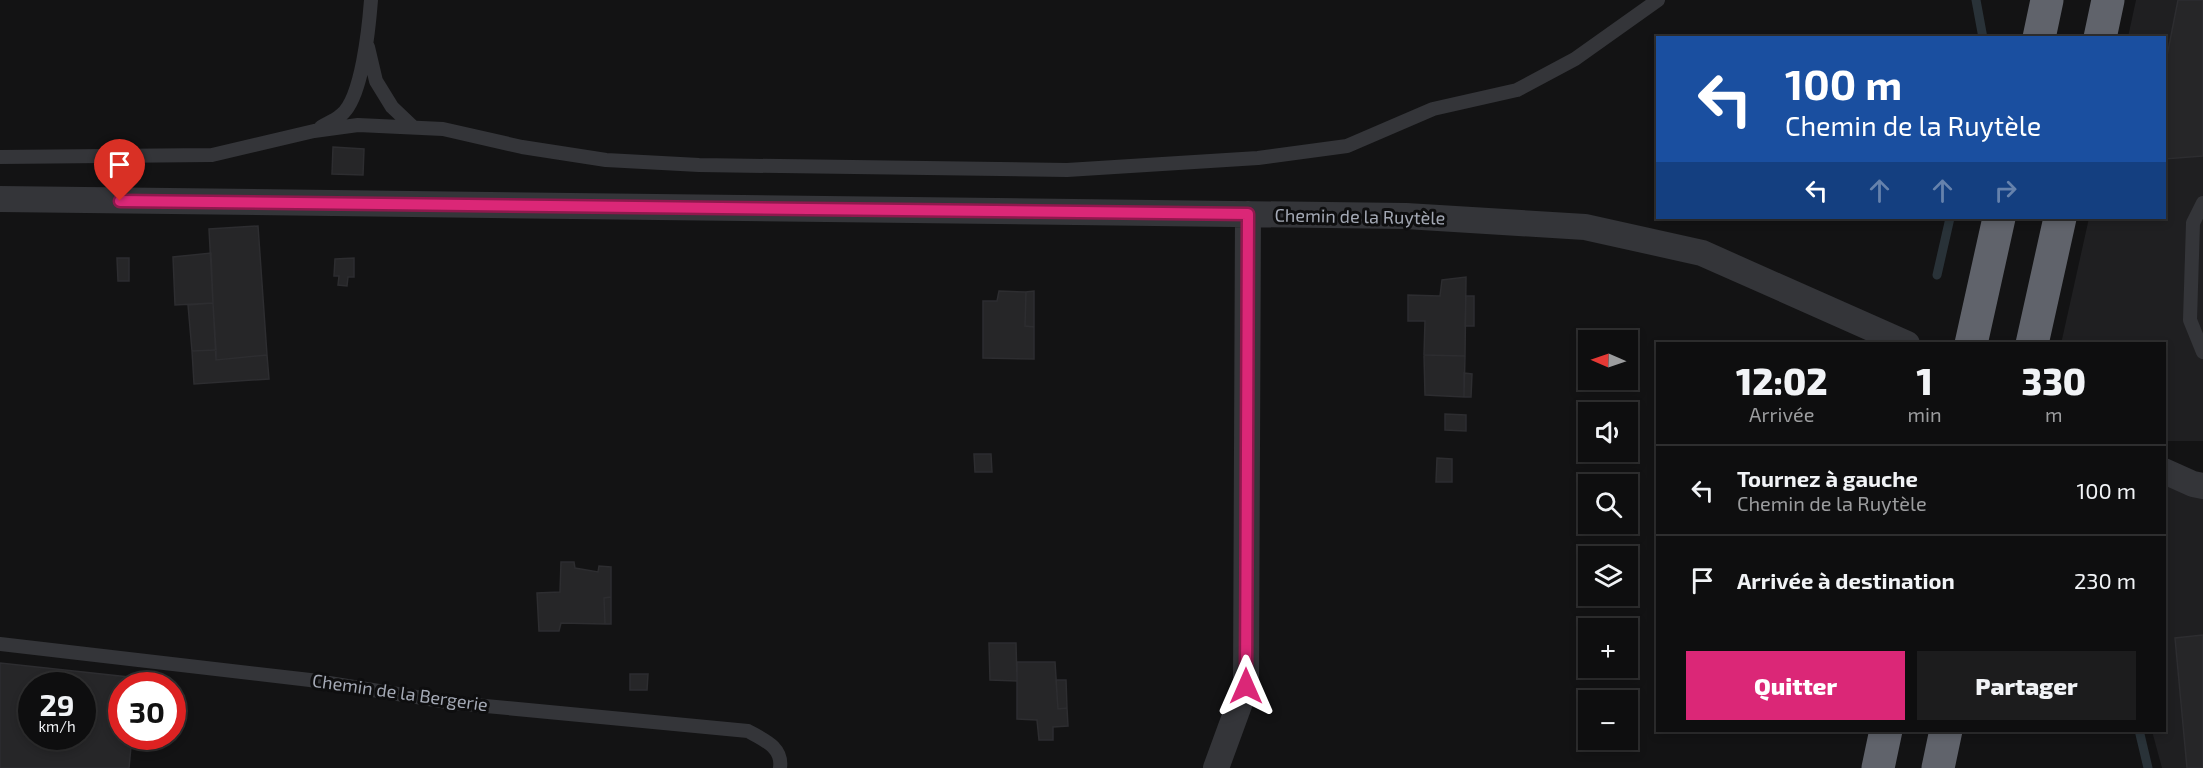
<!DOCTYPE html>
<html lang="fr">
<meta charset="utf-8">
<style>
:root{--surface:#0e0e0f;--page:#1c1c1d;--text:#f1f3f6;--muted:#9b9c9e;--line:#2e2e2f;--accent:#db2777}
body{margin:0;font-family:"Exo 2",sans-serif;background:var(--page);color:var(--text);height:100vh;display:flex;flex-direction:column;font-size:22px;white-space:nowrap}
*{box-sizing:border-box;margin:0}
p{font-size:20px;color:var(--muted)}
.icon{flex:none;width:33px;height:33px;fill:none;stroke:currentColor;stroke-width:2;stroke-linecap:round;stroke-linejoin:round}
.map{position:relative;flex:1;overflow:hidden}
.side{position:absolute;left:1656px;top:342px;width:510px;height:390px;display:flex;flex-direction:column;background:var(--surface);border-radius:0px;box-shadow:0 3px 9px #0003,0 0 0 2px var(--line)}
.side>*{flex:none}
.banner{position:absolute;left:1656px;top:36px;width:510px;height:183px;border-radius:0px;box-shadow:0 3px 9px #0003,0 0 0 2px var(--line);background:#1a4fa0;color:#fff;overflow:hidden}
.needle{width:39px;rotate:272deg}
.buttons{position:absolute;left:1578px;top:330px;display:grid;gap:12px}
.buttons a{display:grid;place-items:center;width:60px;height:60px;border-radius:0px;background:var(--surface);box-shadow:0 3px 9px #0003,0 0 0 2px var(--line);font-size:30px}
.speed{position:absolute;left:18px;top:672px;display:flex;gap:12px;font-size:30px;font-weight:700;text-align:center}
.speed>*{display:grid;place-content:center;width:78px;height:78px;border-radius:50%;background:var(--surface);box-shadow:0 3px 9px #0003,0 0 0 2px var(--line);line-height:1}
.speed small{font-size:15px;font-weight:400}
.speed .limit{border:9px solid #d22;background:#fff;color:#111}
.pin{position:absolute;display:grid;place-items:center;width:51px;height:51px;color:#fff;margin:-62px -26px;border-radius:50% 50% 50% 0;rotate:-45deg;box-shadow:0 0 6px #0007}
.pin .icon{rotate:45deg}
.me{position:absolute;width:66px;margin:-33px;rotate:0deg;stroke-linejoin:round;filter:drop-shadow(0 0 4px #0008)}
.turn{display:flex;align-items:center;gap:21px;height:126px;padding:0 30px;font-size:27px}
.turn .icon{width:78px;height:78px;stroke-width:2.5}
.turn b{display:block;font-size:42px;line-height:51px}
.lanes{display:flex;align-items:center;height:57px;padding:0 30px;background:#0003;justify-content:center;gap:30px;direction:ltr}
.lanes .off{opacity:.35}
.eta{display:flex;justify-content:space-evenly;align-items:center;height:102px;text-align:center}
.eta b{font-size:36px;font-weight:800;line-height:42px}
.primary-button{display:flex;gap:12px;margin-top:auto;padding:12px 30px}
.primary-button a{flex:1;height:69px;border-radius:0px;background:var(--accent);color:#fff;font-size:24px;font-weight:800;line-height:69px;text-align:center}
.primary-button a+a{background:var(--page);color:var(--text)}
ul{padding:0;list-style:none}
li{display:flex;align-items:center;gap:18px;height:90px;padding:0 30px;border-top:2px solid var(--line)}
li div{flex:1}
li b{display:block;font-size:22px}
li em{font-style:normal}
.map>svg:first-child{display:block}
.built{fill:#1f1f21}
.lines{fill:none;stroke-linecap:round;stroke-linejoin:round}
.stream{stroke:#293238;stroke-width:9}
.building{fill:#262628;stroke:#2d2d30;stroke-width:1.5;fill-rule:evenodd}
.lane{stroke:#343539;stroke-width:14}
.street{stroke:#343539;stroke-width:26}
.highway{stroke:#60636b;stroke-width:33}
.route-casing{stroke:#8e194d;stroke-width:15}
.route{stroke:#db2777;stroke-width:10}
.labels{text-anchor:middle;stroke-width:6;stroke-linejoin:round;paint-order:stroke}
.street-label{font-size:18px;fill:#a4a9b5;stroke:#0e0e0f}
</style>
<div class="map">
<svg width="2203" height="768" viewBox="0 0 2203 768">
<rect width="100%" height="100%" fill="#131314"/>
<path class="built" d="M2136,0h67v441h-38l-1,-97h-103l28,-126h75v-180l-36,-1z
M2165,485l38,12v271h-41l-10,-37 12,-1z"/>
<g class="lines">
<path class="stream" d="M1976,0l7,38
M1937,275l13,-57
M2139,730l9,38"/>
</g>
<path class="building" d="M2178,0h25v156l-39,3v-88z
M333,147l31,2 -1,26 -31,-1z
M258,226l9,129 -51,5 -7,-131z
M211,253l2,50 -38,2 -2,-48z
M117,258h12v23h-11z
M354,258v19h-6l-1,9 -9,-1 1,-9h-5l1,-17z
M1466,277l-1,79 -41,-1 1,-34h-17v-26l32,1 2,-16z
M999,291l27,1 -1,34 9,1v32l-51,-1v-57h14z
M1034,291v36l-9,-1 1,-34z
M1466,296h8v30h-9z
M213,303l3,47 -24,1 -4,-46z
M216,350v10l51,-5 2,24 -75,5 -2,-33z
M1424,355l41,1 -1,41 -39,-2z
M1464,373l8,1 -1,23h-7z
M1445,414l21,1v16l-21,-1z
M974,454h17l1,18h-17z
M1437,458l15,1v23h-16z
M561,562h13l1,6 23,4 1,-6 12,1v30l-7,1 1,26 -44,-1 -2,8h-20l-2,-38 23,-1z
M611,597v27h-6l-1,-26z
M2203,635v133h-16l-12,-130z
M989,643h27l1,38 -27,-1z
M1017,662h38l3,47 9,-1 1,18 -15,1v13h-14l-2,-20 -20,-1z
M0,663l138,15 -1,8h-15v50h10l-3,32h-129zM32,686h50v50h-50z
M630,674h18l-1,16h-17z
M1056,680h10l1,28 -9,1z"/>
<g class="lines">
<path class="lane" d="M368,47l8,34 16,26 20,19
M321,127c7,-4 15,-7 20,-12 21,-16 28,-89 30,-115
M0,157l212,-2 102,-24 44,-6 85,4 79,18 84,13 93,5 368,5 191,-12 89,-12 86,-37 84,-19 58,-31 83,-59
M2203,203l-10,20 -3,97 13,32
M0,644l310,36 144,23 294,28c16,9 35,16 32,37"/>
<path class="street" d="M0,199l1406,17 179,11 117,26 205,91
M2164,471l29,13 10,2
M1216,768l30,-82 2,-472"/>
<path class="highway" d="M2039,38l8,-38
M2100,38l8,-38
M1971,344l28,-126
M2032,344l28,-126
M1878,768l8,-38
M1938,768l8,-38"/>
</g>
<g class="lines">
<g class="route-casing">
<path id="route" d="M120,201l1128,13 -2,472"/>
</g>
<use href="#route" class="route"/>
</g>
<g class="labels">
<g class="street-label">
<text transform="translate(1360 217) rotate(1)" y="6">Chemin de la Ruytèle</text>
<text transform="translate(400 693) rotate(8)" y="6">Chemin de la Bergerie</text>
</g>
</g>
</svg>
<div class="buttons">
<a><svg class="needle" viewBox="-14 -14 28 28"><path d="M0-13l5 13h-10z" fill="#e53935"/><path d="M0 13l5-13h-10z" fill="#9b9c9e"/></svg></a>
<a><svg class="icon" aria-label="sound" viewBox="0 0 24 24"><path d="M4 9h4l5-4v14l-5-4H4zM17 9q2 3 0 6"/></svg></a>
<a><svg class="icon" aria-label="search" viewBox="0 0 24 24"><circle cx="10" cy="10" r="6"/><path d="M15 15l6 6"/></svg></a>
<a><svg class="icon" aria-label="layers" viewBox="0 0 24 24"><path d="M12 4l9 5-9 5-9-5zM3 14l9 5 9-5"/></svg></a>
<a>+</a>
<a>−</a>
</div>
<div class="speed"><div>29<small>km/h</small></div><div class="limit">30</div></div>
<div class="pin" style="left:120px;top:201px;background:#d93025"><svg class="icon" aria-label="arrive" viewBox="0 0 24 24"><path d="M6 21V4h12l-3 4 3 4H6"/></svg></div>
<svg class="me" style="left:1246px;top:686px" viewBox="-20 -20 40 40"><path d="M0-17L14 15 0 8-14 15z" fill="#db2777" stroke="#fff" stroke-width="4"/></svg>
<div class="banner">
<div class="turn"><svg class="icon" aria-label="left" viewBox="0 0 24 24"><path d="M17 20v-9H6M10 6l-5 5 5 5"/></svg><div><b>100 m</b>Chemin de la Ruytèle</div></div>
<div class="lanes"><svg class="icon" aria-label="left" viewBox="0 0 24 24"><path d="M17 20v-9H6M10 6l-5 5 5 5"/></svg><svg class="icon off" aria-label="ahead" viewBox="0 0 24 24"><path d="M12 20V5M6 11l6-6 6 6"/></svg><svg class="icon off" aria-label="ahead" viewBox="0 0 24 24"><path d="M12 20V5M6 11l6-6 6 6"/></svg><svg class="icon off" aria-label="right" viewBox="0 0 24 24"><path d="M7 20v-9h11M14 6l5 5-5 5"/></svg></div>
</div>
<section class="side">
<div class="eta">
<div><b>12:02</b><p>Arrivée</p></div>
<div><b>1</b><p>min</p></div>
<div><b>330</b><p>m</p></div>
</div>
<ul>
<li><svg class="icon" aria-label="left" viewBox="0 0 24 24"><path d="M17 20v-9H6M10 6l-5 5 5 5"/></svg><div><b>Tournez à gauche</b><p>Chemin de la Ruytèle</p></div><em>100 m</em></li>
<li><svg class="icon" aria-label="arrive" viewBox="0 0 24 24"><path d="M6 21V4h12l-3 4 3 4H6"/></svg><div><b>Arrivée à destination</b></div><em>230 m</em></li>
</ul>
<div class="primary-button"><a>Quitter</a><a>Partager</a></div>
</section>
</div>
